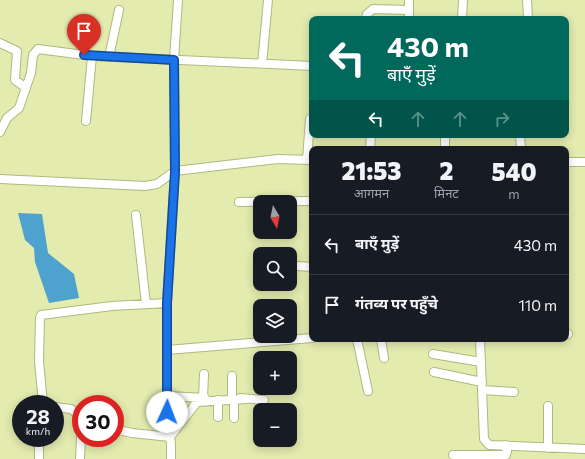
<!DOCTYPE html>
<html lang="hi">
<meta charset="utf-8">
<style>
:root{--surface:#171b24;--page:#242831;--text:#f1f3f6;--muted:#9ea1a6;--line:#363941}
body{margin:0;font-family:Commissioner,"Noto Sans Devanagari",sans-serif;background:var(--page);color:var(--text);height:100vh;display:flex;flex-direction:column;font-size:15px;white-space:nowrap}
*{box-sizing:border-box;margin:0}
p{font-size:13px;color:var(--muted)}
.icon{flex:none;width:22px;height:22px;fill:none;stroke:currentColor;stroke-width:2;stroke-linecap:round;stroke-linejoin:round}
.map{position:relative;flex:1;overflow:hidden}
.panel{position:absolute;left:309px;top:146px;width:260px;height:196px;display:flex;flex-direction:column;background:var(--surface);border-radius:8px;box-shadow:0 2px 10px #0003}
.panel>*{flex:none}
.top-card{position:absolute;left:309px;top:16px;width:260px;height:122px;border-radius:8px;box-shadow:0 2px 10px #0003;background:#00695c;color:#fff;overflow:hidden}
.needle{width:26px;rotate:170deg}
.buttons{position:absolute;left:253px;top:195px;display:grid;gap:8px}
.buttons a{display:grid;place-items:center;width:44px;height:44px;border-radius:8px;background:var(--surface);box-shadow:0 2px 10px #0003;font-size:20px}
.speed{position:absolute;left:12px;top:395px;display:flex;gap:8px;font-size:20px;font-weight:700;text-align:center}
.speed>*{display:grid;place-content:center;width:52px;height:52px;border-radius:50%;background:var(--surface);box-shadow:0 2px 10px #0003;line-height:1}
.speed small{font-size:10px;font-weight:400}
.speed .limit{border:6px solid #d22;background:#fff;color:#111}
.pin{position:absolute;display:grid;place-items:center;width:34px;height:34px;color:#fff;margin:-41px -17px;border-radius:50% 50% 50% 0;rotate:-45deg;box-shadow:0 0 4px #0007}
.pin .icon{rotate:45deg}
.me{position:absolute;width:44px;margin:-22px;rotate:2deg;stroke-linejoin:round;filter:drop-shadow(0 0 3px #0008)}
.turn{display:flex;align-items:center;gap:14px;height:84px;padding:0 12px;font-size:18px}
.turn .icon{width:52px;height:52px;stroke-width:2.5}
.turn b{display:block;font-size:28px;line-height:34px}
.lanes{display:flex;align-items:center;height:38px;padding:0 12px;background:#0003;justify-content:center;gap:20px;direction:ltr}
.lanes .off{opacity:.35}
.eta{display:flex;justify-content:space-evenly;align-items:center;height:68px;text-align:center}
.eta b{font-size:24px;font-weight:800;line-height:28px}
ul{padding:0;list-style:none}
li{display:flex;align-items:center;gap:12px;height:60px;padding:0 12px;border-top:1px solid var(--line)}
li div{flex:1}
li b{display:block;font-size:15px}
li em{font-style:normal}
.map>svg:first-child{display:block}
.water{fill:#4ea2ce}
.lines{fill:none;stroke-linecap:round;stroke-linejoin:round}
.minor-casing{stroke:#b0b87e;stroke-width:10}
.minor{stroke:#fff;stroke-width:8}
.route-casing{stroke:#114b97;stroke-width:10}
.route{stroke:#1a73e8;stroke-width:7}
</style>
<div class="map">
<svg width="585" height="459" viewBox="0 0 585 459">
<rect width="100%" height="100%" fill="#e3ebaf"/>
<path class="water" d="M18,213l24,1 6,39 26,21 5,24 -30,5 -14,-41 -1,-14 -9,-8z"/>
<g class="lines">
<g class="minor-casing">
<path id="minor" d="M527,0l1,19
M366,19l1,-5 6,-5 36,1
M409,19v-19
M462,19l1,-19
M0,43l17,8 -2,29 11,8
M109,57l10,-47
M262,64l6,-64
M86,121l6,-65
M0,132l7,-14 12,-10 12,-35 2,-18 5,-6 54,7 220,10
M520,135l1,14
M370,149l1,-14
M445,149v-14
M307,160l3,-41
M566,162h19
M0,179l145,7 12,-2 18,-13 103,-12 34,1
M239,202l73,-1
M136,215l10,89
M297,266l15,1
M566,334h2
M357,339l11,52
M381,339l3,19
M480,339l4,100 5,6 96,4
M167,350l145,-12
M433,354l48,8
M434,372l48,10
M482,390l32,2
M168,396l37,2
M203,398l1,-24
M232,398v-22
M240,398l24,2
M218,400v17
M234,401v17
M43,404l-4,-43 1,-43 1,-3 71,-9 55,-3
M55,407l16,2 10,8
M115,429l17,4 38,4 27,-35 49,-3
M548,448v-42
M453,455h53l1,-4 -2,-6
M39,459v-21
M80,459l1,-21
M171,459v-15l-4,-28v-113l8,-132 -1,-111 4,-60"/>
</g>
<use href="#minor" class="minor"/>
</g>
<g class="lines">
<g class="route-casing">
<path id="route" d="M84,55l90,5 1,112 -8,131v109"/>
</g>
<use href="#route" class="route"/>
</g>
</svg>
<div class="buttons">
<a><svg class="needle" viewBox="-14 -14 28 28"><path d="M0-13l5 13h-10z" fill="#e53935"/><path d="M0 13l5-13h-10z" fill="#9ea1a6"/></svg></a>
<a><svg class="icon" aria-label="search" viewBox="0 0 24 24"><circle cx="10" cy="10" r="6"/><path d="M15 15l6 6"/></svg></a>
<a><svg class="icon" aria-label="layers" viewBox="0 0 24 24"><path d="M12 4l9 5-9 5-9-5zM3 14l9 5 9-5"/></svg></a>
<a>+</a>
<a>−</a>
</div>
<div class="speed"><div>28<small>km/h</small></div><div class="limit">30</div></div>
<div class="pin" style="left:84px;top:55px;background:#d93025"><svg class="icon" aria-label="arrive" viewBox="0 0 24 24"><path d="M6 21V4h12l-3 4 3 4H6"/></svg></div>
<svg class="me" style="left:167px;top:412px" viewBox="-20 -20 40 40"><circle r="19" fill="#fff"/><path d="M0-13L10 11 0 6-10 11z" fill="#1a73e8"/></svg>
<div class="top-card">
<div class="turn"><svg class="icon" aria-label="left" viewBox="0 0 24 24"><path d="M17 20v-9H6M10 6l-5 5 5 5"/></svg><div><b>430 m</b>बाएँ मुड़ें</div></div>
<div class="lanes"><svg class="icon" aria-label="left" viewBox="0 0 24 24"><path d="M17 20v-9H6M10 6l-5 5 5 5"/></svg><svg class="icon off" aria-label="ahead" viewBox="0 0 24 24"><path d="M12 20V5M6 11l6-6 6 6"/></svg><svg class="icon off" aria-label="ahead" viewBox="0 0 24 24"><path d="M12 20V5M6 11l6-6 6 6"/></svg><svg class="icon off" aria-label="right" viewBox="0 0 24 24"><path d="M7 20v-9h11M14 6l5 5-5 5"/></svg></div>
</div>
<section class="panel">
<div class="eta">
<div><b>21:53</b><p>आगमन</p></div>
<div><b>2</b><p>मिनट</p></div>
<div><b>540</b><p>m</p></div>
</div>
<ul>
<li><svg class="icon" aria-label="left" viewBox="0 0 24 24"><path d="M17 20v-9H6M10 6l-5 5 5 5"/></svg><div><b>बाएँ मुड़ें</b></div><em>430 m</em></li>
<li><svg class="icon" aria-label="arrive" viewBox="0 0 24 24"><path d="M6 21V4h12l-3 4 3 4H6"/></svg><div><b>गंतव्य पर पहुँचे</b></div><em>110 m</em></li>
</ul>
</section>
</div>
